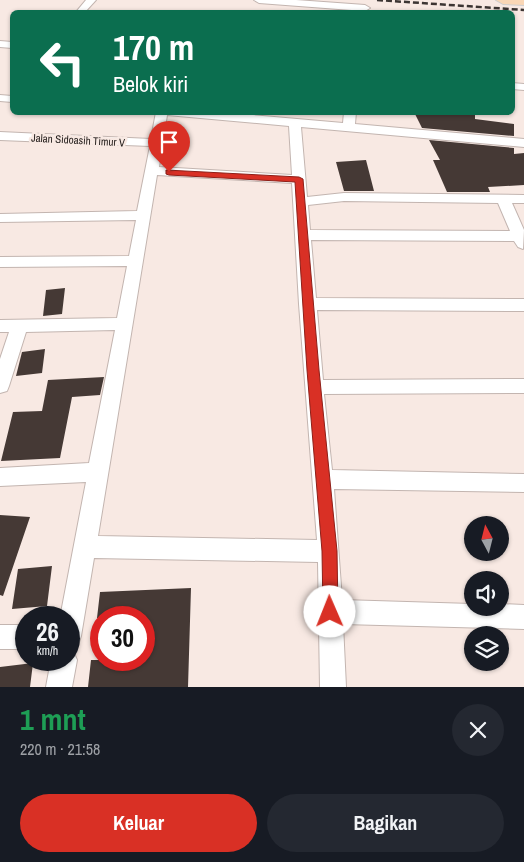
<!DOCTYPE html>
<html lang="id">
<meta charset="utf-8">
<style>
:root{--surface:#171b24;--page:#242831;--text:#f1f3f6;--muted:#9ea1a6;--accent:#d93025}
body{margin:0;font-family:"Archivo Narrow",sans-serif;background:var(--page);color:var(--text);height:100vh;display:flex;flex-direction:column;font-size:19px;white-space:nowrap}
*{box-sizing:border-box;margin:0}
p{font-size:16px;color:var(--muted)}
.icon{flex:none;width:28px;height:28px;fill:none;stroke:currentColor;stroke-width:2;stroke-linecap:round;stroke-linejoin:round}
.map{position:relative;height:687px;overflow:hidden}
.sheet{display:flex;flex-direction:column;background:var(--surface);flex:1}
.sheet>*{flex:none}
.top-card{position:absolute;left:10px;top:10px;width:505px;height:105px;border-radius:8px;box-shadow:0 1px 4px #0004;background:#0b6e4f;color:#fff;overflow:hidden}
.needle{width:32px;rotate:353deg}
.controls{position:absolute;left:464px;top:516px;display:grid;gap:10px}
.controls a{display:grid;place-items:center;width:45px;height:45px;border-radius:50%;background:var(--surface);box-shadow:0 1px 4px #0004;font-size:25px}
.speed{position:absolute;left:15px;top:606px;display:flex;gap:10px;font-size:25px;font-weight:700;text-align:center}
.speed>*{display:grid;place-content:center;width:65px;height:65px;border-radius:50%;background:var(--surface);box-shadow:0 1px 4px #0004;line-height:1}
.speed small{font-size:12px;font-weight:400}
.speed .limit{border:8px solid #d22;background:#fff;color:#111}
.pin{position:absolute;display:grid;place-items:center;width:42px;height:42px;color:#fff;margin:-51px -21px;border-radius:50% 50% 50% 0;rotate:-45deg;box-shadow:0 0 5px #0007}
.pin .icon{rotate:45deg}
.me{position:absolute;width:55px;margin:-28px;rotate:359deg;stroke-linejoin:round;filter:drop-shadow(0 0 4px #0008)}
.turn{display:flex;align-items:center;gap:18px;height:105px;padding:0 20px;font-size:22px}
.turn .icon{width:65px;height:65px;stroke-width:2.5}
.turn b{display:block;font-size:35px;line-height:42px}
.round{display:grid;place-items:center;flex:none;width:52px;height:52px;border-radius:26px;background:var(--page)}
.overview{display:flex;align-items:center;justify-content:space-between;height:85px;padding:0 20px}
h1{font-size:30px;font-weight:700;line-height:38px;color:#1e9e55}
.primary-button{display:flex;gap:10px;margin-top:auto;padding:10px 20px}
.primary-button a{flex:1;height:58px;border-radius:30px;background:var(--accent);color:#fff;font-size:20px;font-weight:700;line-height:58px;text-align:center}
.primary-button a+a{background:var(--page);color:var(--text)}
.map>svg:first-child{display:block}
.building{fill:#453935}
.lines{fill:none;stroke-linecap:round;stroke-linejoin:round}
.street-casing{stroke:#c3b5b0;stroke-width:2}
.primary-casing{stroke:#cfcece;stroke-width:2}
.street{fill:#fff;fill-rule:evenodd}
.primary{fill:#fad7b6;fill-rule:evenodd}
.rail{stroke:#3c3533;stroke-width:2.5;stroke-dasharray:6 3;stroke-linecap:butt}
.route{fill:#d93025;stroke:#8d1f18}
.labels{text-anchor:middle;stroke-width:5;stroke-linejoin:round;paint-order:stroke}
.far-street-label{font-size:11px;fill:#26201e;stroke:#f8e9e3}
</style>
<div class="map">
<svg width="524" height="687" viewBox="0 0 524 687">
<rect width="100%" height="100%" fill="#f8e9e3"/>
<path class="building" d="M414,112l61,3v4l39,5v12l-92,-8z
M429,140l85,8v6l10,-1v32l-36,2 2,5h-43l-14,-32h7z
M366,160l8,31h-30l-8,-29z
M65,288l-3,26 -19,2 3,-26z
M45,349l-3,24 -26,3 6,-24z
M104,377l-4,18 -28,2 -12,61 -59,3 12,-49 29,-1 6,-31z
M0,515l30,2 -27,79 -3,-1z
M52,566l-5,40 -35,3 6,-40z
M191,588l-3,99h-100l3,-27h53v-42h-47l3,-26z
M33,663l-3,24h-30v-20z"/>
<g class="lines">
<g class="street-casing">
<path id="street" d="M86,0h10l-11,12h-9z
M254,0h42l69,5 5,3 -5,3 -106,-8z
M0,41l12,1v6l-12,-1z
M512,83l12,1v6l-12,-1z
M0,95l12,1v6l-12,-1z
M156,112h62l125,11 1,-11h12l-1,12 169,15v8l-223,-20 6,70 37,-4 180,2v8h-12l12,27 -1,19 -5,-2 -4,-6 -203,-1 5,58 208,1v12l-207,-1 6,70 201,-1v14l-200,1 8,76 192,4v18l-190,-3 8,111 130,4v4h28v-4l24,1v24l-181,-5 3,63h-26l-2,-125 -224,-4 -13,78 -3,9 -9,3v-30h-9l26,-136 -86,4v-18l89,-5 26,-133 -89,2 -17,54 -2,5 -7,2v-34l9,-27h-9v-12l117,-2 10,-52 -127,1v-10l129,-1 7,-36 -136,2v-8l137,-3 13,-65 -150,-6v-8l151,7zM167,115l122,11 3,49 -133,-8zM157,175l135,8 7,121 18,236 -219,-4zM344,201l154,2 12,28 -200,-1 -2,-25z
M0,625h26v24h-26z
M69,649l4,2 4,9 -5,27h-26l5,-27h18z"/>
</g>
<g class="primary-casing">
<path id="primary" d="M496,0h28v5l-21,-1z"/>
</g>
<use href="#street" class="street"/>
<use href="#primary" class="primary"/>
<path class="rail" d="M377,0l147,10"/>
</g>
<path class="route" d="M166,170l133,7 4,2 16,191 18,181 1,61 -2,5 -6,2 -5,-2 -2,-5 -1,-61 -15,-181 -12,-188 -126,-7 -3,-1z"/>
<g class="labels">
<g class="far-street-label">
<text transform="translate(78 140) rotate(3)" y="4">Jalan Sidoasih Timur V</text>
</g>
</g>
</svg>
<div class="controls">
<a><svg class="needle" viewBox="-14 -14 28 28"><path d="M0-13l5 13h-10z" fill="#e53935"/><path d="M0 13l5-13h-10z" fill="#9ea1a6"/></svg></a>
<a><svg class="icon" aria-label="sound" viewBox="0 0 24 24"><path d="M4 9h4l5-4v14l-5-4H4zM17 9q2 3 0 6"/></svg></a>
<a><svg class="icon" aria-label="layers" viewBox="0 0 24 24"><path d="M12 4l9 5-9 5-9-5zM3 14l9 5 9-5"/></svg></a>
</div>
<div class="speed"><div>26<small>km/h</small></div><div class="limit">30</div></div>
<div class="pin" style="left:169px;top:172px;background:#d93025"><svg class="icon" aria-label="arrive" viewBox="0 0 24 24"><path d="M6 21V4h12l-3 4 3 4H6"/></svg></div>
<svg class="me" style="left:330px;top:612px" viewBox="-20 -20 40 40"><circle r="19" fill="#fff"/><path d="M0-13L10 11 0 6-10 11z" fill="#d93025"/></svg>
<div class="top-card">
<div class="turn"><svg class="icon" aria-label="left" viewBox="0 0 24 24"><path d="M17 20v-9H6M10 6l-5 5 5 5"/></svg><div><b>170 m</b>Belok kiri</div></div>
</div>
</div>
<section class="sheet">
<div class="overview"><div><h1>1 mnt</h1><p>220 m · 21:58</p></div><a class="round"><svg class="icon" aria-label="close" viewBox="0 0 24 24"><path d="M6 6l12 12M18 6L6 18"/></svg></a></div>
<div class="primary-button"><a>Keluar</a><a>Bagikan</a></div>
</section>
